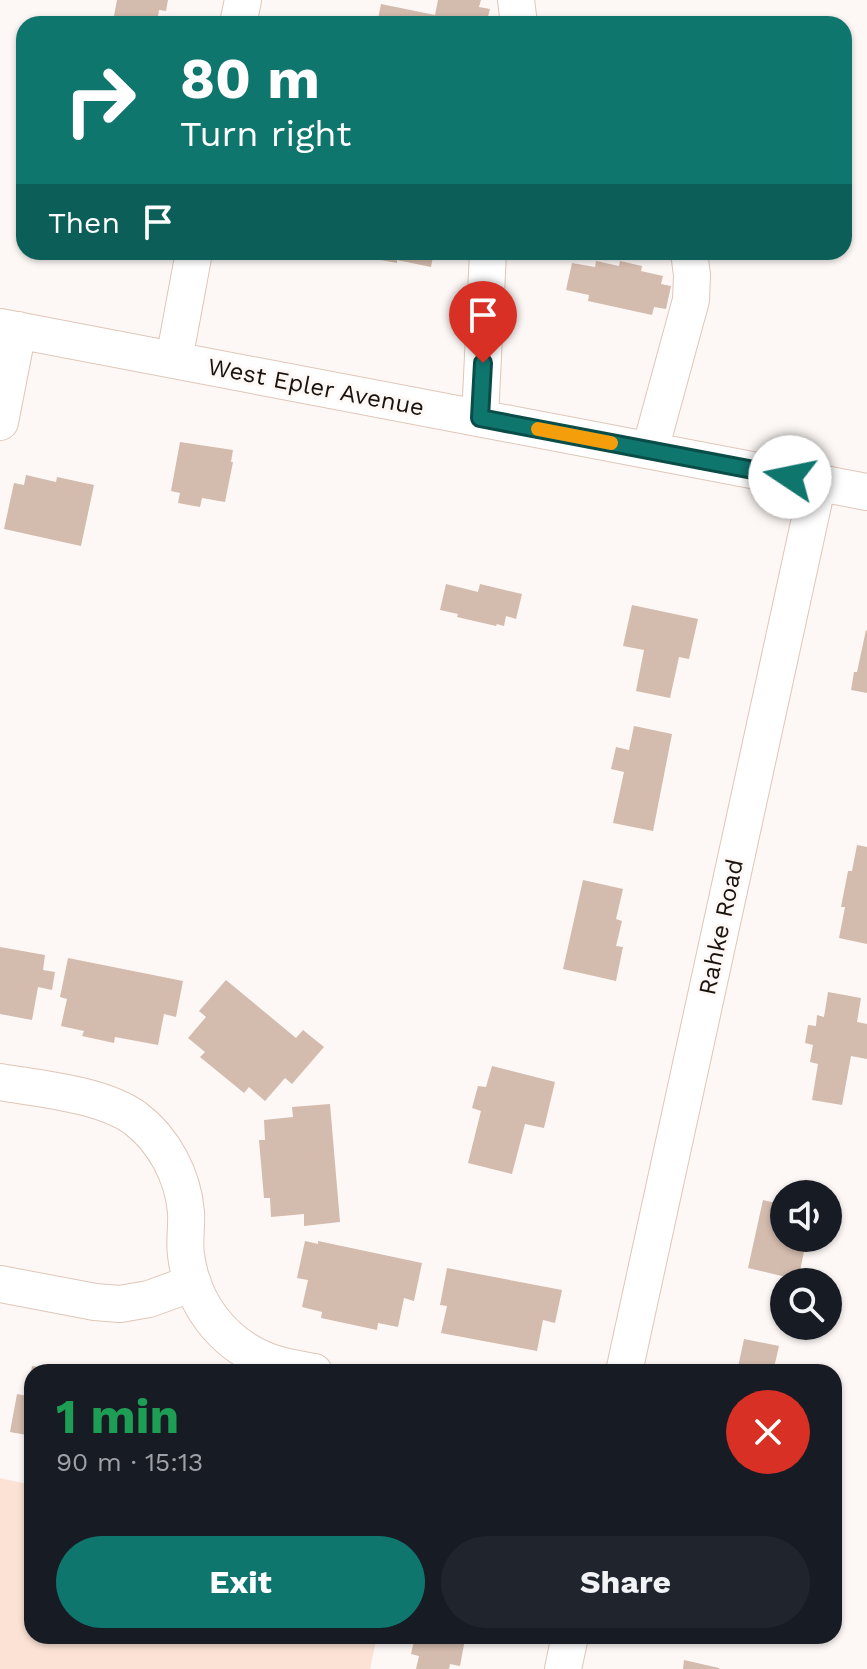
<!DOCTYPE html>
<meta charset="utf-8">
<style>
:root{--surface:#171b24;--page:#20242c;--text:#f1f3f6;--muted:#9ea1a6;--accent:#0f766e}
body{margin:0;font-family:"Work Sans",sans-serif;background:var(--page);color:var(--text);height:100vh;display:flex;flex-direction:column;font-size:30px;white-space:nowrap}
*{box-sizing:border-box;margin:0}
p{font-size:26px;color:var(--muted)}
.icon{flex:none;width:44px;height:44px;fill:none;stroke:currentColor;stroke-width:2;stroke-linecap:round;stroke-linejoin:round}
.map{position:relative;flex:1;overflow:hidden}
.panel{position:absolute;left:24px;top:1364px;width:818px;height:280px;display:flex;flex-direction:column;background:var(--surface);border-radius:24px;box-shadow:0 2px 6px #0004}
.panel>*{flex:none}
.hud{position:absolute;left:16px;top:16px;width:836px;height:244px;border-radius:24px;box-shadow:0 2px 6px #0004;background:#0f766e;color:#fff;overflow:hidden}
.controls{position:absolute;left:770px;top:1180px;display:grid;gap:16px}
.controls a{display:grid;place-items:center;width:72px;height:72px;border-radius:50%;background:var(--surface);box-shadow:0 2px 6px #0004;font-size:40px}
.pin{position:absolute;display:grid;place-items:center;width:68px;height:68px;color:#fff;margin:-82px -34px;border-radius:50% 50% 50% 0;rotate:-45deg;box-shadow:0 0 8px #0007}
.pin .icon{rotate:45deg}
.me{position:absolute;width:88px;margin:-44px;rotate:281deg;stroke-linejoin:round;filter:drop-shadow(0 0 6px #0008)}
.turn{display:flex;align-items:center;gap:28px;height:168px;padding:0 32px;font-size:36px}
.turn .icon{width:104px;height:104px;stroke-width:2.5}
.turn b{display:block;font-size:56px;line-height:68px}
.then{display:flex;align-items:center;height:76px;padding:0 32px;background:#0003;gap:16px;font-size:30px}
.round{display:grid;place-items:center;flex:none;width:84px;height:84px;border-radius:42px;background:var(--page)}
.overview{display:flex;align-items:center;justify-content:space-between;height:136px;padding:0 32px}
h1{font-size:48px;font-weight:700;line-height:60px;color:#1e9e55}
.primary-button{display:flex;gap:16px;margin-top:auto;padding:16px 32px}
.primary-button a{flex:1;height:92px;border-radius:48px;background:var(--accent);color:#fff;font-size:32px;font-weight:700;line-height:92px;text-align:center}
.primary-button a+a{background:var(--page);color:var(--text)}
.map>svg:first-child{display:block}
.green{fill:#fbe2d4}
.building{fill:#d3bbad}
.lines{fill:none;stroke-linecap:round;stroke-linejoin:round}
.minor-casing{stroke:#dfc6b8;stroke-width:38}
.minor{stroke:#fff;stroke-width:36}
.route-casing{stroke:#0a4d48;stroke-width:20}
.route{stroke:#0f766e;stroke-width:14}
.slow{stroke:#f59e0b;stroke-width:14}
.labels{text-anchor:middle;stroke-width:6;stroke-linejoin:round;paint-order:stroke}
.street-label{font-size:24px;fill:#1a120d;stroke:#fdf8f5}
</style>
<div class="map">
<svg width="867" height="1669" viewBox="0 0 867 1669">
<rect width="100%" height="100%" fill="#fdf8f5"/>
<path class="green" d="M0,1478l32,7v151h345l-7,33h-370z"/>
<path class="building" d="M117,0h51l-2,11 -7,-1 -2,13 -43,-7z
M438,0h43l-2,7 11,2 -4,15h-109l4,-20 54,11z
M372,252h62l-3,15 -34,-7v3l-16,-3 1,-5 -10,-2z
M596,261l23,5 1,-5 22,5 -1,5 22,5 -2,8 10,2 -5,23 -12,-2 -2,8 -64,-14 1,-6 -23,-5 6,-27 23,4z
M180,442l53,8 -2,12h2l-8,40 -23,-4 -2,9 -22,-4 2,-10 -9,-2z
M26,475l30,7 1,-5 37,8 -13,61 -77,-17 10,-46 10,2z
M446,584l32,8 2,-8 42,10 -6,25 -10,-3 -2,10 -7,-2 -1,2 -39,-9 1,-3 -18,-4z
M632,605l66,14 -9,40 -10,-2 -9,41 -34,-7 8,-41 -21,-4z
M866,630l1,1v62l-16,-3 3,-18h3z
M634,726l38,8 -19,97 -40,-8 11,-51 -13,-3 5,-22 13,3z
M857,845l10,2v97l-28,-6 6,-31h-4l7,-36h4z
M583,880l40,9 -7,30 6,2 -6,25 7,1 -7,34 -53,-12z
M0,947l45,8 -2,15 12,2 -3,18 -14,-3 -6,33 -32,-6z
M68,958l115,23 -7,36 -12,-3 -6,31 -43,-8 -1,6 -32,-7 2,-5 -23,-5 6,-27 -7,-2z
M226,980l70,58 7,-8 21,17 -32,37 -7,-6 -20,23 -16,-14 -5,6 -44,-36 5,-5 -17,-14 18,-21 -7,-6z
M828,992l33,6 -4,24 10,2v35l-16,-3 -9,49 -30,-5 6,-36 -8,-2 3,-17 -8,-2 3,-18 8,1 1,-11 7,2z
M492,1066l63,16 -11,46 -19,-4 -13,50 -44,-11 13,-52 -9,-3 6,-22 8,1z
M330,1104l10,118 -36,4v-12l-33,3 -1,-19h-6l-5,-58h6l-1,-20 29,-3 -1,-10z
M763,1200l21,5v33h23l-9,42 -50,-12z
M305,1241l13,3v-3l104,22 -8,38 -10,-3 -6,29 -20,-4 -1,7 -56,-12 1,-6 -20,-5 6,-27 -11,-2z
M447,1268l115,22 -7,33 -12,-3 -6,31 -96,-18 6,-27 -7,-1z
M744,1339l35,7 -6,26h-36z
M53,1365l31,5v2h-53l1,-6 20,3z
M30,1377h2v59l-22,-4 7,-38 10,2z
M415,1636h58l-1,4 -7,-1 -5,27 -10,-2 -1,5h-33l3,-13 -8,-2z
M684,1660l35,8v1h-36z"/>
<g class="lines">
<g class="minor-casing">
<path id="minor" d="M516,0l3,24
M238,24l5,-24
M0,327l867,165
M174,360l20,-108
M480,418l8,-166
M0,422l18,-92
M650,450l41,-150 1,-25 -3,-23
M0,1082c41,7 101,12 135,36 29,22 48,58 51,94 1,14 -2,29 0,43 6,48 36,88 81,106 15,6 32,8 47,11
M0,1284l95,18 25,2 29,-5 44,-16
M624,1372l194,-890
M563,1669l7,-33"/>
</g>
<use href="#minor" class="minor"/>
</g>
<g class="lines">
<g class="route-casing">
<path id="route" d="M483,363l-3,55 310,59"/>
</g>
<use href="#route" class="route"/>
<path class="slow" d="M538,429l73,14"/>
</g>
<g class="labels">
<g class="street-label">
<text transform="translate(316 387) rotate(11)" y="8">West Epler Avenue</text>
<text transform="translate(721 927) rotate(-78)" y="8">Rahke Road</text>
</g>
</g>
</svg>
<div class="controls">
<a><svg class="icon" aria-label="sound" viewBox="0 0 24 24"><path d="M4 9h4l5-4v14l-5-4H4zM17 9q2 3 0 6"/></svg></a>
<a><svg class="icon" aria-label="search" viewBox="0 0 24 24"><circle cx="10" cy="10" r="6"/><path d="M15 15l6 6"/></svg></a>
</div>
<div class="pin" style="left:483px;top:363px;background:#d93025"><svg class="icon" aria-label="arrive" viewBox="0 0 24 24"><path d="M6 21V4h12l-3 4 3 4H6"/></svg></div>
<svg class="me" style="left:790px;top:477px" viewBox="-20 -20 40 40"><circle r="19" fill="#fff"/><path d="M0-13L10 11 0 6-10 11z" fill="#0f766e"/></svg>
<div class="hud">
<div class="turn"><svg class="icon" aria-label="right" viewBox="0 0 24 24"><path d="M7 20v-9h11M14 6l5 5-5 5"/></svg><div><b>80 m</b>Turn right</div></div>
<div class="then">Then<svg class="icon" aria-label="arrive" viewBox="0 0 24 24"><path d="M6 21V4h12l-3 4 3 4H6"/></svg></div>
</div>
<section class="panel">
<div class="overview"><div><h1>1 min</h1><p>90 m · 15:13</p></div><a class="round" style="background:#d93025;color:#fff"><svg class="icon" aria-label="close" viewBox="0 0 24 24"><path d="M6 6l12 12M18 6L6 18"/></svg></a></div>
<div class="primary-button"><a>Exit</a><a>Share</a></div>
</section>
</div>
